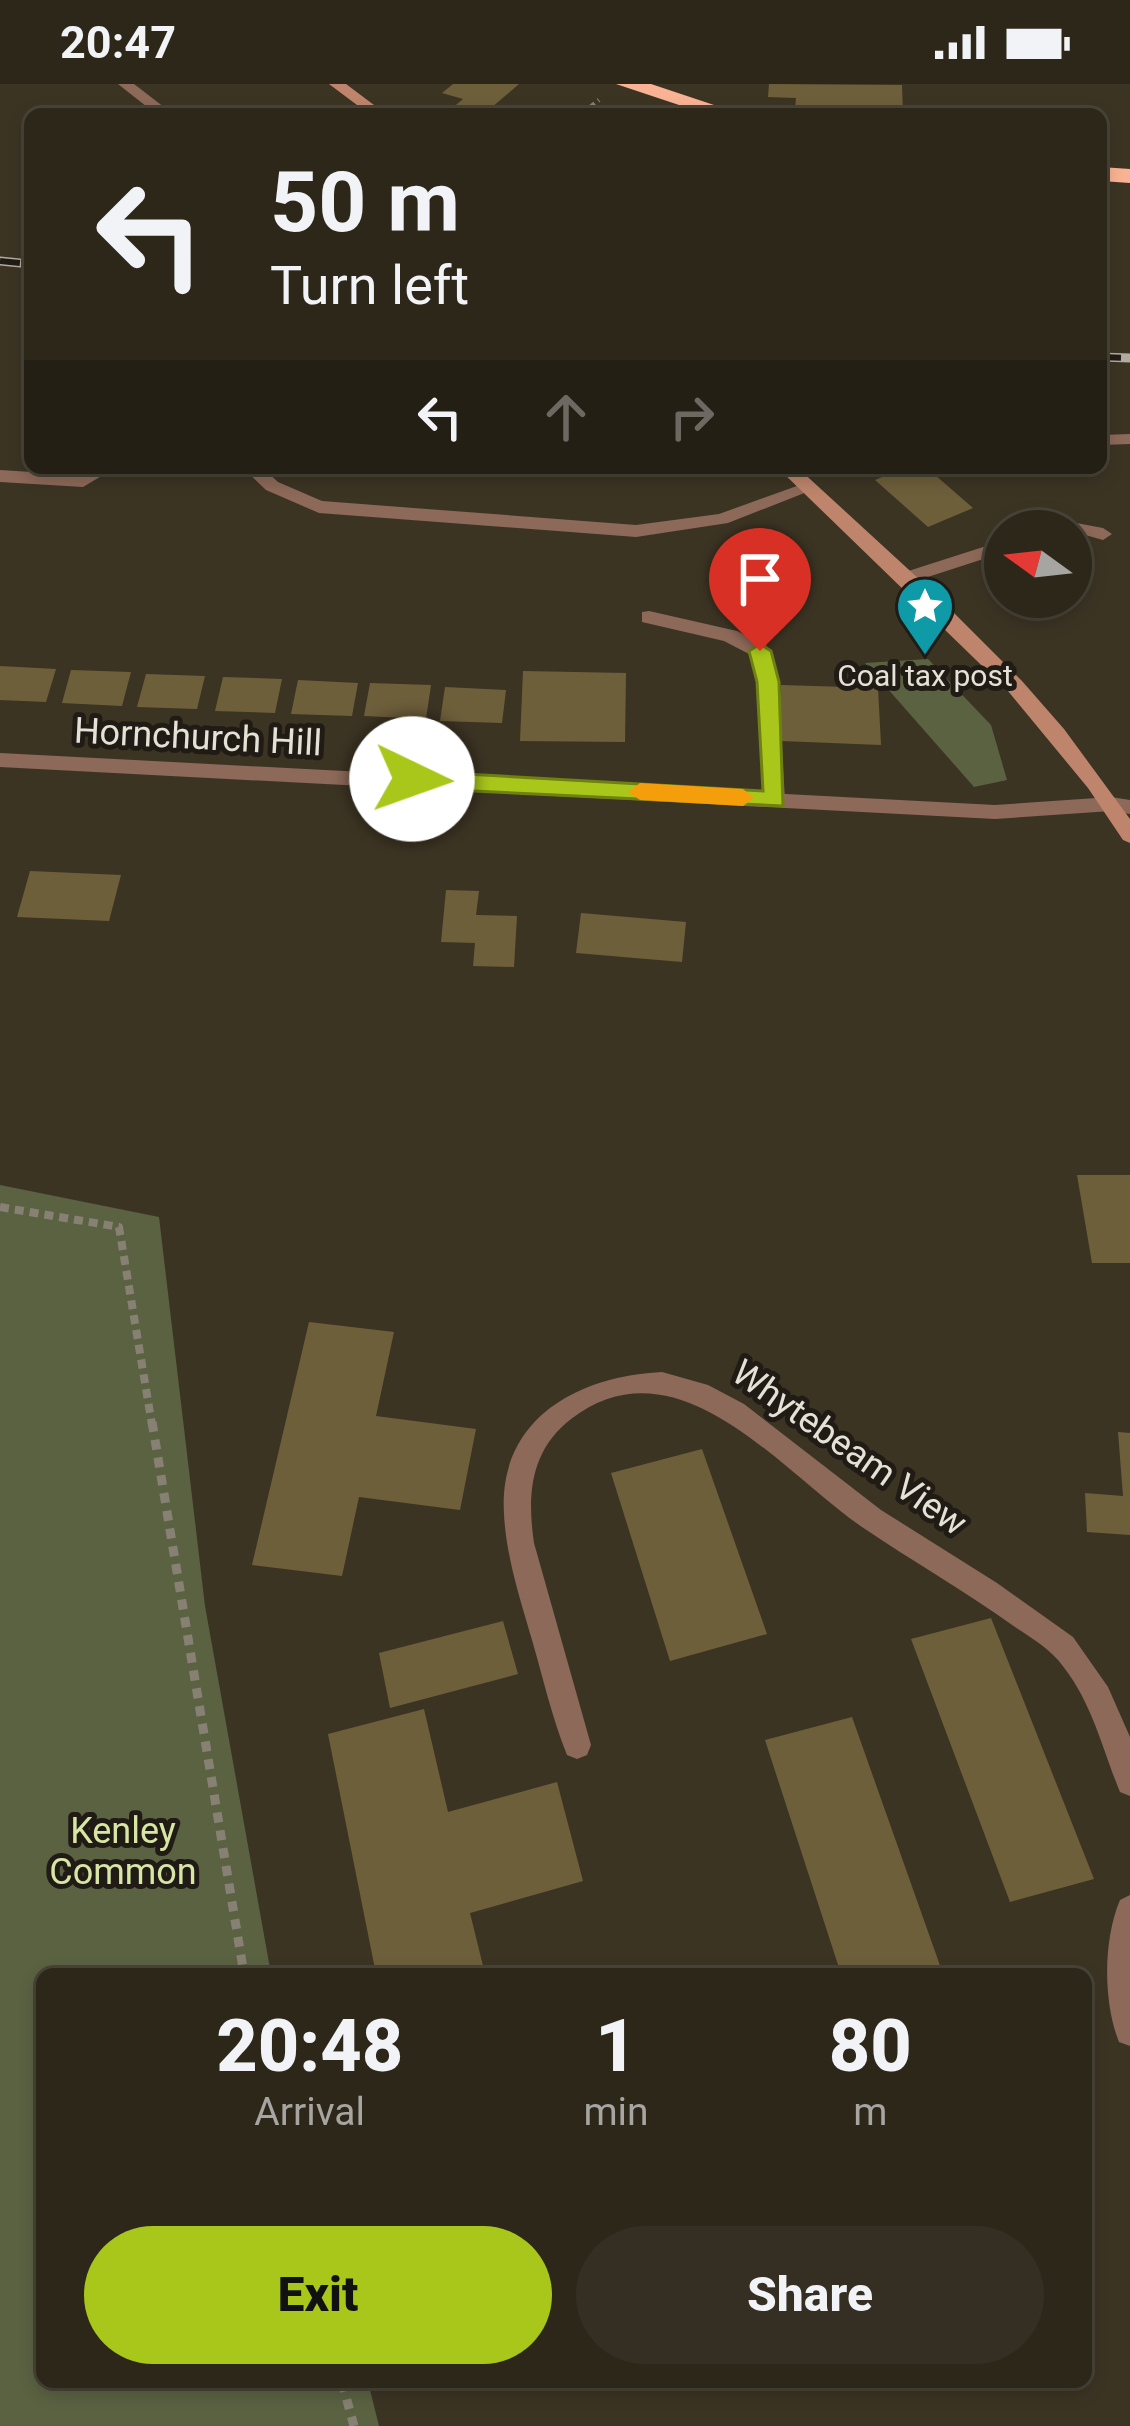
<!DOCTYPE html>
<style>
:root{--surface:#2d271a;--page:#352f23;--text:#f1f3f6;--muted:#a7a5a2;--line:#484439;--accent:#a9c71a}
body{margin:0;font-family:Roboto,sans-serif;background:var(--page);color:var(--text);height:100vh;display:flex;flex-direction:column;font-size:45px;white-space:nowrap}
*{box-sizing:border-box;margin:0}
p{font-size:39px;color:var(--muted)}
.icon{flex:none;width:66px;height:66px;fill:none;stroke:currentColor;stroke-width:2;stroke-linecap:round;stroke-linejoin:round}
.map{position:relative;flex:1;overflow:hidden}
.drawer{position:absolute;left:36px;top:1884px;width:1056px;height:420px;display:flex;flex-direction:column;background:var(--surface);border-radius:18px;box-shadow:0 6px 18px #0003,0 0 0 3px var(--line)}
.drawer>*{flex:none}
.guide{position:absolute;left:24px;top:24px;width:1083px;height:366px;border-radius:18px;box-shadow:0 6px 18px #0003,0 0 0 3px var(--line);background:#2d271a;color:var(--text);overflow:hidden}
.needle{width:78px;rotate:285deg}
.controls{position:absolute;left:984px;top:426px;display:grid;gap:24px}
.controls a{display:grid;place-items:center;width:108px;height:108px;border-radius:50%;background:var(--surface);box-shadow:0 6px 18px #0003,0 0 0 3px var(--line);font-size:60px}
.pin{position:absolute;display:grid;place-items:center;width:102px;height:102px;color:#fff;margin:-123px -51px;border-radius:50% 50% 50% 0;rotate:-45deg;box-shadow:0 0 12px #0007}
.pin .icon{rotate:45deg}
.me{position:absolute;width:132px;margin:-66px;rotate:93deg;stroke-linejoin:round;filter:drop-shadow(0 0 9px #0008)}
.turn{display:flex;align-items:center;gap:42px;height:252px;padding:0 48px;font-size:54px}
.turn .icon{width:156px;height:156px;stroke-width:2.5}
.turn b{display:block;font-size:84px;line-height:102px}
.lanes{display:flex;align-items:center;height:114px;padding:0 48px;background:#0003;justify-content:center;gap:60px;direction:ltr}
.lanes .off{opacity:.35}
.eta{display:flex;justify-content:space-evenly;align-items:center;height:204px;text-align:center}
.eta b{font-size:72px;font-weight:800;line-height:84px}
.action{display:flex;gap:24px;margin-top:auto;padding:24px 48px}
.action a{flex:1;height:138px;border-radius:72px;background:var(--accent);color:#111;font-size:48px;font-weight:800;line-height:138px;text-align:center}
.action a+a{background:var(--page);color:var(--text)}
.status{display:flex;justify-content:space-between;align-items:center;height:84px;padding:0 60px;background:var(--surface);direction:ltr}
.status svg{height:33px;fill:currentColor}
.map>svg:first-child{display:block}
.green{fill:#5b6242}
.building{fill:#6e5f3b}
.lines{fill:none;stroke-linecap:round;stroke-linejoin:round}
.path-far2{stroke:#878173;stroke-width:4.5;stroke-dasharray:6 4.5;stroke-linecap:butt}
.path-far1{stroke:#878173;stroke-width:8;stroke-dasharray:9 6;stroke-linecap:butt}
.path{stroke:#878173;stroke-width:9;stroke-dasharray:10 8;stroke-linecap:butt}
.lane{fill:#8d6959;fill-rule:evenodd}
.street{fill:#8d6959;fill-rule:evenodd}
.secondary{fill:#be856c;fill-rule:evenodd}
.highway{fill:#f9b394;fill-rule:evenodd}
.rail-casing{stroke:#b2aca0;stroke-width:9}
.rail{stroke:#201c15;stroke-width:6;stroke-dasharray:20;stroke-linecap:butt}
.route{fill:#a9c71a;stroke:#6e8111;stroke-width:3}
.slow{fill:#f59e0b}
.labels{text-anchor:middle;stroke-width:10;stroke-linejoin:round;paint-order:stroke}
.far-poi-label{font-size:30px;fill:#e5e1d6;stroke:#201c15}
.street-label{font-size:36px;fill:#e5e1d6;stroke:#201c15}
.park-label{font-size:36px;fill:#d8e6a5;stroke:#201c15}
</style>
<div class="status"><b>20:47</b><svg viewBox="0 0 49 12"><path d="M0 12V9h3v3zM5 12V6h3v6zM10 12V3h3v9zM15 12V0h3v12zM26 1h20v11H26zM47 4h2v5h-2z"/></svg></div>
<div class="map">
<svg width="1130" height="2342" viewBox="0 0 1130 2342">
<rect width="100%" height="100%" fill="#3c3423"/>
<path class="green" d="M928,575l63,66 16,55 -33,7 -109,-124z
M0,1101l159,32 46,389 66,368h-229v408h326l11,44h-379z"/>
<path class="building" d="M453,0h66l-35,30h-39l18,-15 -21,-6z
M769,0l133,1 1,29 -79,-1v-3l-29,-2 1,-10 -28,-1z
M903,384h24l46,40 -45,19 -53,-47z
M0,582l56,3 -10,33 -46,-2z
M71,586l60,2 -9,34 -60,-3z
M523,587l103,2 -1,69 -105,-1z
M146,590l59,2 -8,33 -60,-2z
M223,593l59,2 -7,34 -60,-2z
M298,596l60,3 -6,33 -61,-2z
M370,599l61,2 -5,34 -62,-3z
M781,601l97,3 3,57 -100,-4z
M445,603l61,3 -4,33 -62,-2z
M30,787l91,4 -12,46 -92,-4z
M446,806l33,1 -3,24 41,1 -3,51 -41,-1 2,-23 -34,-1z
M581,829l105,9 -4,40 -106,-9z
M1077,1091h53v88h-38z
M309,1238l85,10 -18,84 100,13 -16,81 -101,-13 -17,79 -90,-11z
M1118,1348l12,1v102l-43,-3 -2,-39 38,3z
M702,1365l65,185 -97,27 -59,-188z
M991,1534l103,261 -84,23 -99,-263z
M503,1537l15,53 -128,34 -11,-55z
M424,1625l24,103 109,-30 26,99 -113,32 15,61h-109l-48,-240z
M852,1633l91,257h-102l-76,-234z"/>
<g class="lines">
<path class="path-far2" d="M582,30l17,-14"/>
<path class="path-far1" d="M0,1123l119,20 33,198"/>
<path class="path" d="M152,1338l92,552
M342,2298l12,44"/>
<path class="lane" d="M1130,350v10l-29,1v-10z
M1060,436l43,8 9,6 -9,6 -32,-9h-34z
M1005,456v12l-102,33 -9,-6 2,-4z
M649,527l88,20 30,15 11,36 7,118 -3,5h-14l-3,-5 -7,-118 -7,-27 -27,-14 -82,-19v-10z"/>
<path class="street" d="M118,0h16l39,30h-17z
M93,384h22l-32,19 -83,-5v-12l80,5z
M243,384h20l15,14 44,19 314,24 83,-11 89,-32 9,6 -89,35 -92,14 -317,-24 -53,-23z
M0,669l995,52 116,-8 19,3v14l-19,-3 -116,8 -995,-52z
M662,1288l46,13 36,19 137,106 116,73 76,54 35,50 22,50v59l-10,-4c-19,-46 -28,-92 -62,-132 -12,-14 -28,-23 -43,-33 -50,-36 -103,-66 -153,-100 -81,-55 -184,-190 -291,-108 -41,32 -44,76 -37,124l57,202 -4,10 -10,4 -10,-4c-15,-37 -24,-77 -35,-115 -12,-41 -26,-84 -28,-126 -6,-96 75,-138 158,-142z
M1130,1811v151l-11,-4c-16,-40 -16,-102 1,-142z"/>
<path class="secondary" d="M329,0h17l40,30h-17z
M778,384h20l134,123 90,90 42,48 66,90v24l-7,-3 -35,-52 -80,-97z"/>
<path class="highway" d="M616,0h35l90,30h-35z
M1101,83l29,2v14l-29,-2z"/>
<g class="rail-casing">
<path id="rail" d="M0,177l30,3
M1101,273l29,1"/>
</g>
<use href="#rail" class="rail"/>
</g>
<path class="route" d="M760,560l11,7 8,31 4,124 -371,-18 -12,-9 12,-8 351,20 -6,-109 -8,-31z"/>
<path class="slow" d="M640,699l103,6 11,9 -11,8 -103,-6 -12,-8z"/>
<defs>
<g id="sight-pin" transform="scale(3)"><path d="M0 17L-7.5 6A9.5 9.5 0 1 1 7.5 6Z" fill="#0f9aa8" stroke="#201c15"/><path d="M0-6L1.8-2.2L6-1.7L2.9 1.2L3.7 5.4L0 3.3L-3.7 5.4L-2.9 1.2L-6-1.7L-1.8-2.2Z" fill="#fff"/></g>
</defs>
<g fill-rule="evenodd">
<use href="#sight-pin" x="925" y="522"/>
</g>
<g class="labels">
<g class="far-poi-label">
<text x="925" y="602">Coal tax post</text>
</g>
<g class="street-label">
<text transform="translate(198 652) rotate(3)" y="13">Hornchurch Hill</text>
<text transform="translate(850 1363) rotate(35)" y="13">Whytebeam View</text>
</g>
<g class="park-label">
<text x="123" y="1759">Kenley<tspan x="123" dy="41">Common</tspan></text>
</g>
</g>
</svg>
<div class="controls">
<a><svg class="needle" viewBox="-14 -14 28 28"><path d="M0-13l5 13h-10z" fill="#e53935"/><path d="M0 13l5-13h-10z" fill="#a7a5a2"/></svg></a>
</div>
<div class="pin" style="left:760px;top:567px;background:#d93025"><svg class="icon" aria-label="arrive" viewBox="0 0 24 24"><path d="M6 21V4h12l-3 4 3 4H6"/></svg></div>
<svg class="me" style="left:412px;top:695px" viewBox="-20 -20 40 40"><circle r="19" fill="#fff"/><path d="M0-13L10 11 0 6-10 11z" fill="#a9c71a"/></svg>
<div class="guide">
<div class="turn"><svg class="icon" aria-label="left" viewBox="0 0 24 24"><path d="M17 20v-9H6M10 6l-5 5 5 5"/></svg><div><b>50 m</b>Turn left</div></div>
<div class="lanes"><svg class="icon" aria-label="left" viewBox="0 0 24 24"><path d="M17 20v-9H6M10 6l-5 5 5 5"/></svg><svg class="icon off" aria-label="ahead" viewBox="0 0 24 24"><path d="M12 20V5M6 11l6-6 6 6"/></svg><svg class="icon off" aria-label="right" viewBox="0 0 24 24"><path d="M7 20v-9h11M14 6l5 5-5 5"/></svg></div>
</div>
<section class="drawer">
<div class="eta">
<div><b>20:48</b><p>Arrival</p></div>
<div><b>1</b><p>min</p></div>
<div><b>80</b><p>m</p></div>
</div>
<div class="action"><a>Exit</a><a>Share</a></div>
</section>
</div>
